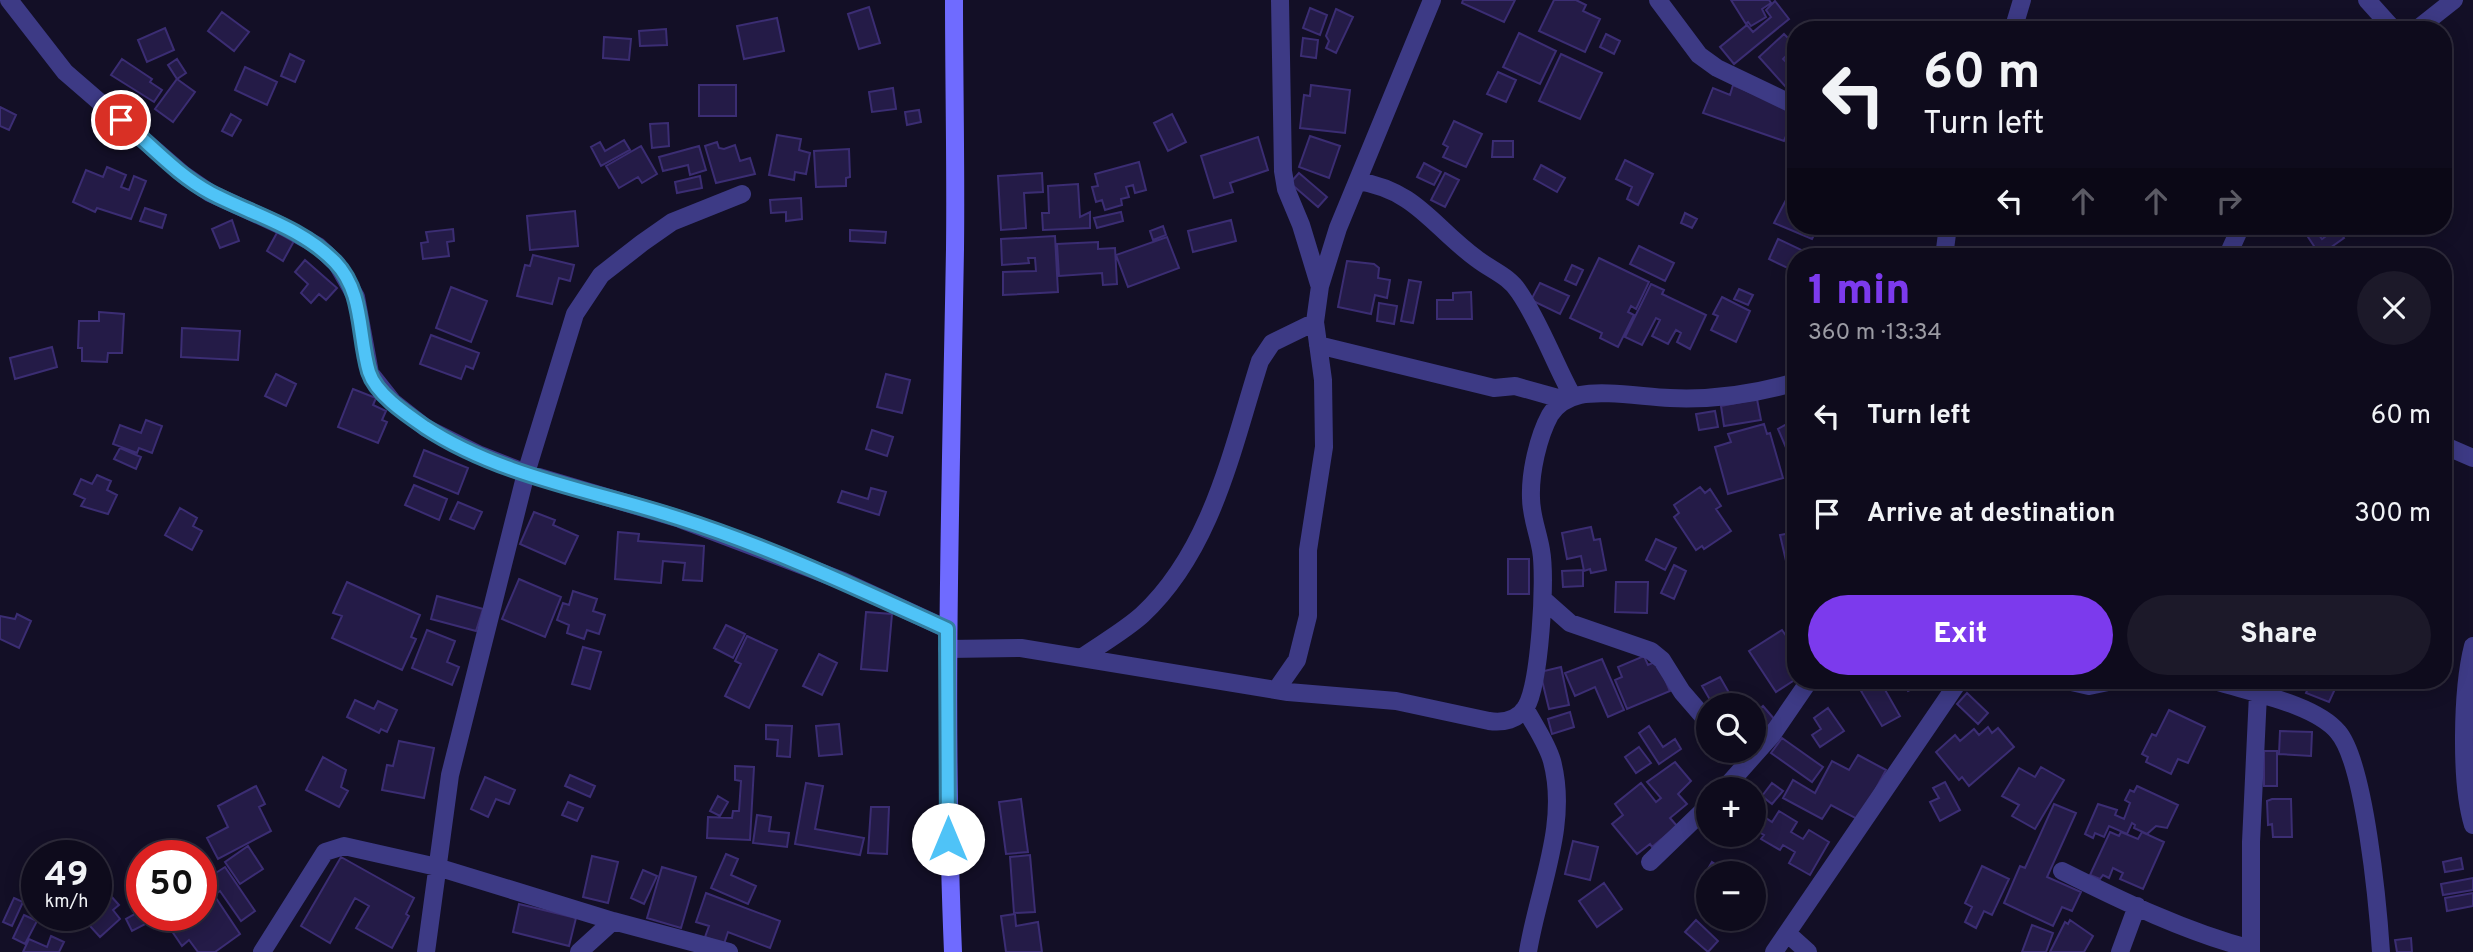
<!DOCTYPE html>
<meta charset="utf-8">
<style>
:root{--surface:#0e0b1c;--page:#1c1929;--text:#f1f3f6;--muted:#9b9ba3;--line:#2e2b3b;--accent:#7c3aed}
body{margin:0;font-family:Overpass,sans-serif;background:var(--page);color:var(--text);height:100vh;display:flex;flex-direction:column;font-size:26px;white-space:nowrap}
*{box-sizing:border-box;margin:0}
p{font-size:23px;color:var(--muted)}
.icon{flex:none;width:38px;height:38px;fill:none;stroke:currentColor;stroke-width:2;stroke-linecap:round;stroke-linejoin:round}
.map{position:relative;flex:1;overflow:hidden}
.details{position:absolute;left:1787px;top:248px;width:665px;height:441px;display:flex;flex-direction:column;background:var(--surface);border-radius:28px;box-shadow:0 4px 18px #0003,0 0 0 2px var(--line)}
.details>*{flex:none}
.banner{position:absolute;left:1787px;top:21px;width:665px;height:214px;border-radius:28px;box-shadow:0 4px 18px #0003,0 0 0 2px var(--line);background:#0e0b1c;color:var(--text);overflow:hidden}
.buttons{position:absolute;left:1696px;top:693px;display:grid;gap:14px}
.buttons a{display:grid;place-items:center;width:70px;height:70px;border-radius:50%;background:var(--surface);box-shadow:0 4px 18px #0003,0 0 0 2px var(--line);font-size:35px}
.speed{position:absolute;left:21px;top:840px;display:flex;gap:14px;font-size:35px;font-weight:700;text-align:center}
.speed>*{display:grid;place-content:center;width:91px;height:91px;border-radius:50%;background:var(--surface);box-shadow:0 4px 18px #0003,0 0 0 2px var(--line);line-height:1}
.speed small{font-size:18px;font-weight:400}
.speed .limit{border:10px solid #d22;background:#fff;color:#111}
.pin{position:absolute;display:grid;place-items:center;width:60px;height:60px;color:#fff;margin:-30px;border:4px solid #fff;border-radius:50%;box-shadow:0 2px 7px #0007}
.me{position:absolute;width:77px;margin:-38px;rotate:0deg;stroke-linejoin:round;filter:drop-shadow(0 0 5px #0008)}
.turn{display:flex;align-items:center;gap:24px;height:147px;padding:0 21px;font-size:32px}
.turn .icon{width:91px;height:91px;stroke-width:2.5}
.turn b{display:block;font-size:49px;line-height:60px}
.lanes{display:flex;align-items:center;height:66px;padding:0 21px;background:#0003;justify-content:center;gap:35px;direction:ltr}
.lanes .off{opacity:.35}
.round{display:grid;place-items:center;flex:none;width:74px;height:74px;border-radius:37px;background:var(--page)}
.overview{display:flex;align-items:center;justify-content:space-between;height:119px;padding:0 21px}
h1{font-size:42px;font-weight:800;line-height:52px;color:var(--accent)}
.primary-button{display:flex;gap:14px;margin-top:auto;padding:14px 21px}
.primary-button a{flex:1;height:80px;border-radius:42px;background:var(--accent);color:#fff;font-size:28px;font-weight:800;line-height:80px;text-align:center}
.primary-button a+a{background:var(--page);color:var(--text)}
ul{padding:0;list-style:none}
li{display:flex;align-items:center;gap:21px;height:98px;padding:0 21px}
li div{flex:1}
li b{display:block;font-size:26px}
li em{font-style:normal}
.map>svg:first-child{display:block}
.building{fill:#241b47;stroke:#3b2d73;stroke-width:2}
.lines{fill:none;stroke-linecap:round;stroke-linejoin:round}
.minor{stroke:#3d3a85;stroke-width:18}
.secondary{stroke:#6f6bff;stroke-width:18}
.route-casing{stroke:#337fa1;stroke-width:18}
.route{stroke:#4fc3f7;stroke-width:12}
</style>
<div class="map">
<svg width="2473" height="952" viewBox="0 0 2473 952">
<rect width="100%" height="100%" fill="#130f26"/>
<path class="building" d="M1463,0h52l-11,22 -42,-19z
M1554,0h22l10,5 -3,6 17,8 -15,33 -46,-21z
M1731,0h38l2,3 -9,6 4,8 -15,9 -3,-4 -2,2z
M1775,1l14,18 -55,45 -14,-17 27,-22 6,7 18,-15 -5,-7z
M869,7l11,36 -21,6 -11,-35z
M1310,8l17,7 -7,20 -17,-7z
M1336,9l17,8 -17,36 -10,-5 3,-7 -3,-5z
M222,12l27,20 -15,19 -26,-20z
M777,18l7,33 -40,8 -7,-33z
M165,28l9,22 -27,12 -9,-22z
M666,29l1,16 -27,1 -1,-15z
M1519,33l37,18 -16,33 -37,-17z
M1606,34l14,7 -6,13 -14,-7z
M1784,34l12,12 -13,13 13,13 -3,23 -34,-38z
M604,37l27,2 -2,21 -26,-2z
M1303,38l15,2 -2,18 -15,-2z
M290,54l14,7 -9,21 -14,-6z
M1561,54l41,19 -22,46 -41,-18z
M122,59l30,20 -2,3 12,8 -8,12 -43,-27z
M177,59l9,14 -9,6 -9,-14z
M245,67l32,15 -10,23 -32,-15z
M1498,72l18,8 -10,22 -19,-8z
M177,79l18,13 -22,30 -18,-13z
M699,85h37v31h-37z
M1311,85l39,5 -5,43 -45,-5 4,-33 6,1z
M1733,85l63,27 -12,29 -81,-28 10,-25 17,7z
M893,88l3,21 -24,3 -3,-20z
M0,107l16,8 -7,15 -9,-4z
M919,110l2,12 -14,3 -2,-13z
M231,114l10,6 -9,16 -10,-5z
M1172,114l14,28 -18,9 -14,-28z
M1454,121l28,13 -16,33 -23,-10 5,-10 -5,-3z
M668,123l1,23 -17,2 -2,-24z
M777,135l24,4 -2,11 11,3 -4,21 -11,-2 -1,8 -25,-5z
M1310,136l30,10 -11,32 -30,-11z
M1258,137l10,33 -38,13 3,9 -19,6 -13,-42z
M624,140l6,10 -29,16 -10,-19 9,-5 5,9z
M1493,141h20v16h-21z
M717,142l2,6 5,1 11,-4 5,16 10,-3 5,16 -39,9 -11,-37z
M641,146l16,28 -15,9 -4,-6 -19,11 -13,-22z
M699,146l7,24 -16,5 -2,-10 -25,6 -4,-14z
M849,149l1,28 -4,1v8l-30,1 -2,-36z
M1625,160l28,14 -15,31 -11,-6 5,-12 -16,-8z
M1139,162l7,28 -11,3 -2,-8 -7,2 3,10 -8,2 1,6 -17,5 -3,-10 -6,2 -4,-15 6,-1 -3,-12z
M1424,163l17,9 -7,13 -17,-8z
M1541,165l24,13 -8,14 -23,-13z
M107,167l19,8 -5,12 8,3 5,-14 12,5 -15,38 -34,-11 -2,4 -22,-10 13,-32 17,7z
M1042,173l1,19 -19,1 2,35 -25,2 -3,-54z
M1299,173l28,24 -9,10 -28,-24z
M1445,173l14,7 -14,27 -14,-7z
M700,176l2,12 -25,5 -2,-11z
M1078,184l2,33 10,-5v16l-47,2 -1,-17h7l-1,-27z
M1788,196l8,4v26h13l7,5 -4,8 -38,-16z
M801,198l1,21 -16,2v-9l-15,1 -1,-13z
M145,208l21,7 -4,13 -22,-7z
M575,211l3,35 -48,4 -3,-34z
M1121,212l2,9 -26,7 -3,-10z
M1685,213l12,6 -5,9 -11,-5z
M232,220l7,21 -19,7 -8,-19z
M1231,220l5,21 -43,11 -5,-21z
M1163,226l3,9 -13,5 -3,-9z
M2337,228l7,10 -24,17 -12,-18 8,-6 6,8z
M453,229l1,12 -7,1 2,14 -26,3 -2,-16 7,-1 -2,-10z
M850,230l36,2 -1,11 -35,-2z
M278,231l16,10 -11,20 -16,-10z
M1055,236l3,56 -55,3v-23l33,-1 -1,-13h-7l1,5 -27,2 -1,-26z
M1167,237l12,31 -51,19 -12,-32z
M1778,239l36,17 -1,1h-17v15l-27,-13z
M1098,242v7l17,-1 2,36 -14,1 -1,-12 -43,3 -2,-32z
M1639,246l35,17 -9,18 -35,-17z
M533,255l41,10 -4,16 -11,-3 -7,26 -35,-8 8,-31 5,1z
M1599,258l50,24 -13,27 -5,-3 -3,6 6,3 -16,32 -18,-9 2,-5 -32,-15z
M305,260l32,28 -11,12 -7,-6 -8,9 -10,-10 7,-9 -13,-12z
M1347,261l27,3 5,4 -1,10 12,2 -3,18 -12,-3 -4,19 -33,-7z
M1572,265l11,5 -7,15 -11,-5z
M1409,280l12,2 -8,41 -12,-2z
M1540,283l29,13 -9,18 -29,-14z
M1651,284l13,6 -2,4 44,21 -16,34 -13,-7 4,-9 -5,-3 -8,14 -16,-8 8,-16 -4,-2 -14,27 -17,-8z
M451,287l36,14 -16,41 -35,-14z
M1739,289l14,6 -5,10 -14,-6z
M1471,292l1,27h-35v-19h16v-7z
M1722,297l28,14 -14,31 -25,-12 7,-14 -5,-2z
M1379,303l18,3 -3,18 -17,-3z
M99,312l25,2 -2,39h-14l-1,9 -25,-1v-13h-4l1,-27h20z
M182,328l58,3 -2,29 -57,-3z
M431,335l48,18 -6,16 -7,-3 -5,13 -41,-15z
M52,347l5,20 -42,12 -5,-21z
M276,374l20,10 -10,22 -21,-10z
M886,374l24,6 -8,33 -25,-6z
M353,389l23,9 -3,7 13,6 -4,9 5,2 -9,21 -40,-16z
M1757,399l4,21 -37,6 -3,-20z
M1715,411l3,16 -19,3 -3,-16z
M1796,419v28l-9,3 -9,-21z
M146,420l16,6 -10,27 -13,-5 -2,5 -24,-9 7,-19 21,8z
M1764,424l3,10 3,-1 13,45 -55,16 -13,-47 16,-5 -3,-8z
M872,430l21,7 -6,19 -21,-7z
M120,448l21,9 -5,12 -22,-10z
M424,450l44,18 -10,26 -44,-18z
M97,475l14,6 -4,9 10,5 -9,19 -27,-8 4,-7 -11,-5 7,-15 11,5z
M414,485l33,14 -8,21 -34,-15z
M1700,487l5,6 5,-4 11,17 -5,3 15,22 -27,18 -2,-3 -6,4 -22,-33 5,-4 -5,-8z
M871,488l15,4 -7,23 -41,-13 4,-11 26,8z
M458,502l24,10 -8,17 -24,-10z
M180,508l17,10 -4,8 9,5 -10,19 -27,-15z
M534,512l21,8 -2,5 25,11 -13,28 -45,-20z
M1591,527l3,13 6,-1 6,31 -15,3 -1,-4 -6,2 -3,-15 -14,3 -5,-26z
M618,532l21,2 -1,7 66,5 -2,35 -19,-1 2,-17 -22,-2 -2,22 -46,-4z
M1796,532v28l-10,1 -6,-26z
M1656,539l20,9 -11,22 -19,-10z
M1508,559h21v35h-21z
M1674,565l12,6 -12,28 -13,-6z
M1583,570v16l-20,1 -1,-16z
M519,579l42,18 -16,40 -43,-18z
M347,582l73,33 -9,22 5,2 -14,31 -70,-32 10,-22 -9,-3z
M1616,582h32l-1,31 -32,-1z
M573,591l24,8 -4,12 12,4 -6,19 -12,-4 -3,9 -17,-6 2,-8 -12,-5 6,-17 6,2z
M437,596l46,13 -7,22 -45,-12z
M866,612l26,2 -5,57 -26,-2z
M17,614l14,7 -12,27 -19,-9v-23l15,3z
M726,625l19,9 -12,24 -19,-10z
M427,630l28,11 -8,21 12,5 -7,18 -40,-17z
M1782,630l14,20v29l-20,13 -27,-41z
M747,636l30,14 -28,58 -24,-12 16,-32 -6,-3z
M583,647l18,5 -11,37 -18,-5z
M819,654l18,9 -15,32 -19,-9z
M1644,656l4,9 9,-4 13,30 -43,18 -12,-29 7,-3 -4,-10z
M1602,659l22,51 -16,7 -13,-30 -20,9 -10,-23z
M1561,667l8,38 -20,4 -9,-37z
M1720,677l16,28h-23l-11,-19z
M1880,681l20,35 -18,10 -21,-35z
M1903,681h25l-20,10z
M2311,681l20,1 -2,4 6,3 -6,13 -23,-9z
M1967,693l21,20 -10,11 -21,-20z
M355,700l19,9 4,-8 19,9 -10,22 -6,-3 -2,4 -32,-16z
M1763,706l12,14 -18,15 -3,-4v-17z
M1828,708l16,23 -24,16 -8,-12 9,-6 -7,-11z
M2169,710l36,17 -17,36 -10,-4 -7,15 -25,-12 2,-5 -6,-3 10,-20 4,2z
M1570,712l4,15 -22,7 -4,-15z
M839,724l3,30 -23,2 -3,-30z
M766,725l26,1 -2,31 -13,-1 1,-16 -12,-1z
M1649,726l14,21 12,-8 6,10 -22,15 -20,-31z
M1988,727l4,6 6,-5 16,19 -45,39 -7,-9 -3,3 -23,-28 19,-17 5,6 14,-12 5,6z
M2280,731l32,1 -1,24 -32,-2z
M1782,738l41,29 -11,15 -41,-29z
M399,741l35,7 -10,50 -42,-8 5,-25 6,1z
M1639,747l12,16 -15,10 -11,-16z
M2264,751h13v35h-13z
M1858,755l28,15 -27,50 -28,-15 -9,14 -39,-21 10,-18 22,13 17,-32 17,9z
M323,757l23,13 -5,17 7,4 -9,16 -33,-17z
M1675,762l16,19 -13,13 9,10 -17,14 7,8 -25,21 -2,-3 -13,10 -25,-30 11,-9 -8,-11 26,-21 15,19 5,-4 -14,-16z
M735,766l19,1 -4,73 -43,-2 1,-21 24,1 1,-7h6l2,-30 -6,-1z
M2041,767l23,13 -29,49 -23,-13 7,-11 -17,-9 17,-28 16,9z
M570,775l25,11 -5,11 -25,-11z
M485,777l30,13 -6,14 -13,-5 -8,18 -17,-8z
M1945,782l15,28 -20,11 -10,-19 9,-4 -6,-10z
M806,783l17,3 -8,43 49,9 -4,17 -65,-11z
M1772,783l11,8 -11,13 -10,-8z
M256,786l9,18 -6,3 12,24 -53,28 -11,-21 21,-11 -10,-21z
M2137,786l41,19 -11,23 -11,-2 -9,8 -13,-6 1,-3 -3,-2 -5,11 -18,-8 -5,11 -9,-4 -2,5 -8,-4 13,-30 19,6 -2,5 9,4 6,-16 -5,-3 5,-10 4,2z
M718,796l10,6 -8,14 -10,-5z
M1021,799l7,53 -22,2 -7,-52z
M2272,799h19l1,38h-19l-1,-13 -4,1 -1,-24z
M568,802l15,6 -6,13 -15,-6z
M2054,804l22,9 -29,64 34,15 -9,19 -10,-4 -9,19 -49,-23 16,-37 5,2z
M871,807h18l-2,47 -19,-1z
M1779,811l18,11 -6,10 12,7 6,-9 20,12 -19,33 -21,-12 6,-11 -12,-7 -3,5 -19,-11 3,-4 -10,-6 6,-15 12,8z
M757,815l14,2 -2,14 20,2 -2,14 -34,-4z
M2110,832l9,4 2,-4 17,7 4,-7 22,10 -21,47 -23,-10 3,-6 -10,-5 -4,10 -6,-3 -3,4 -10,-4z
M1573,841l25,6 -8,33 -25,-6z
M248,846l15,23 -23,15 -15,-22z
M726,854l12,5 -7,16 25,11 -8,18 -37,-16z
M1030,855l5,57 -21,1 -4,-56z
M592,856l26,6 -10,41 -25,-6z
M341,857l73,41 -8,16 3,2 -17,32 -36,-20 13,-22 -14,-8 -25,45 -29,-17z
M2461,858l2,11 -18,3 -2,-10z
M1712,862l13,8 -2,3 -18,1z
M1982,866l27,13 -17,36 -8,-4 -8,17 -11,-6 7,-15 -7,-4z
M225,867l30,44 -14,10 -21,-30 -6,4 26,39 -25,18h-17l-9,-12 -7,6 -21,-31h40v-22l12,-8 -5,-7z
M662,867l34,10 -15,51 -34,-10z
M643,870l14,6 -13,28 -13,-6z
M2473,878v12l-30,5 -2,-11z
M1604,883l18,26 -25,18 -18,-26z
M101,885l18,20 -6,5 7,9 -20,18 -20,-22h16v-26z
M706,893l74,28 -10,27 -42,-16 -4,12 -19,-7 4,-11 -13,-4z
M2473,893v13l-26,5 -2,-13z
M14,898l9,4 -11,24 -9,-4z
M519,904l57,14 -7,28 -56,-14z
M142,910v5l15,3 -25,13 -6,-12z
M1015,914l1,12 22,-4 4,30h-36l-5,-36z
M24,915l13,6 -12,23 -12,-6z
M1696,920l22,21 -10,11 -23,-20z
M2070,920l23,16 -9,16h-34l15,-30 3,2z
M2032,925l21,8 -7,19h-24z
M51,936l13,6 -5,10h-36l6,-13 18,8z
M2411,938l1,14h-15l-2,-12z"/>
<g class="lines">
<path class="minor" d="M9,0l56,72 119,103 26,18 72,33 36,20 19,18 19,33 14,76 23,29 33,26 54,27 46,18 154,46 163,62 104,48
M1280,0l3,171 3,18 15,36 18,59
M1658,0l41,55 18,13 79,38
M2367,0l27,30
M2013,30l9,-30
M2416,30l38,-30
M1358,181c59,10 74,45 119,78 14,11 32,17 42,33 22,32 35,71 54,105
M1944,257l4,-31
M2227,257l14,-31
M1318,345l176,43 21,-2 50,14
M2443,445l30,13
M1544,600l26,23 81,28 11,9 20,32 26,30
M2473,646c-11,43 -13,137 0,179
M947,649l74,-1 267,44 108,9 93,20c14,2 29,-1 37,-14 14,-24 20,-129 15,-157 -3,-18 -10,-34 -10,-52 -1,-25 7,-61 19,-83 7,-11 17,-17 30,-20 24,-5 64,2 90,3 42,2 85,-4 126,-16
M1081,658c20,-14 43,-27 61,-43 70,-65 90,-166 118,-254l12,-18 43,-21
M2067,681l22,5 24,-5
M2215,681c34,11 100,23 123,51 27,31 40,175 43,220
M1276,690l21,-30 11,-44v-66l16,-103 -1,-67 -8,-58 5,-36 18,-58 94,-228
M1525,708c9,17 22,35 27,53 17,64 -14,128 -24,191
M1724,789l48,-54 37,-54
M1650,862l58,-56
M2062,871c60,30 124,61 189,78
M1788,934l20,18
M262,952l63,-100 19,-6 93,21 176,54 116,31
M426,952l24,-177 76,-302 49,-159 26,-39 41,-32 30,-21 70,-28
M579,952l34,-31
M1774,952l185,-271
M2120,952l17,-46
M2251,952v-110l7,-148"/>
<path class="secondary" d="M953,952c-10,-235 -2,-469 2,-703 1,-83 -1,-166 -1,-249"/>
</g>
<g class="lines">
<g class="route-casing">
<path id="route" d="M121,120c29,24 56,55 90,73 42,22 90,34 124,69 29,30 23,73 34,110 7,22 37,42 56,55 74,49 170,64 253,91 92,29 181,71 269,111l1,210"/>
</g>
<use href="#route" class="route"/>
</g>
</svg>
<div class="buttons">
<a><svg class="icon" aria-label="search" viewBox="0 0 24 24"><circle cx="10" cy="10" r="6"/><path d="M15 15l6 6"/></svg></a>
<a>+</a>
<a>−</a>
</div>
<div class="speed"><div>49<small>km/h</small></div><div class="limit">50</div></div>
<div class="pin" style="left:121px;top:120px;background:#d93025"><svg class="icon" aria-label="arrive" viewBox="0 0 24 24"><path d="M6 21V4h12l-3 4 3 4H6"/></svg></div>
<svg class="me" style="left:948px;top:839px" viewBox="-20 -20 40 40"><circle r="19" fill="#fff"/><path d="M0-13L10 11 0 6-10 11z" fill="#4fc3f7"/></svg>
<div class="banner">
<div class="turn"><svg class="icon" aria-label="left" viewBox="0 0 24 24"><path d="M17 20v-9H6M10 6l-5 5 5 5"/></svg><div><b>60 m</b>Turn left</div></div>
<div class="lanes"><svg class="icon" aria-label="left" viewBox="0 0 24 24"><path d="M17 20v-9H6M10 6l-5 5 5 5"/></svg><svg class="icon off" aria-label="ahead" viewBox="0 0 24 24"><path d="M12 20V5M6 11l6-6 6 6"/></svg><svg class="icon off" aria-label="ahead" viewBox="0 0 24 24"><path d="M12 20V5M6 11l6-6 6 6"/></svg><svg class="icon off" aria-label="right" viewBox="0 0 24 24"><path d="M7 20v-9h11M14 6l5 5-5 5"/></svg></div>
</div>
<section class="details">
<div class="overview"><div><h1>1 min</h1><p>360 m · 13:34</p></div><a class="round"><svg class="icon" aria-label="close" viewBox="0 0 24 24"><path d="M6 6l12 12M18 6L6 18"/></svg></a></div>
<ul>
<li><svg class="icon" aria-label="left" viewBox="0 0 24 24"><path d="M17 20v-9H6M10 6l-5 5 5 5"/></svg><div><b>Turn left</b></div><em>60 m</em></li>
<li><svg class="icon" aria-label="arrive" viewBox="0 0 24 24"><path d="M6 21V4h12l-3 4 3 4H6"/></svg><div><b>Arrive at destination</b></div><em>300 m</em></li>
</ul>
<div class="primary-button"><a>Exit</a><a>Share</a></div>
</section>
</div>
